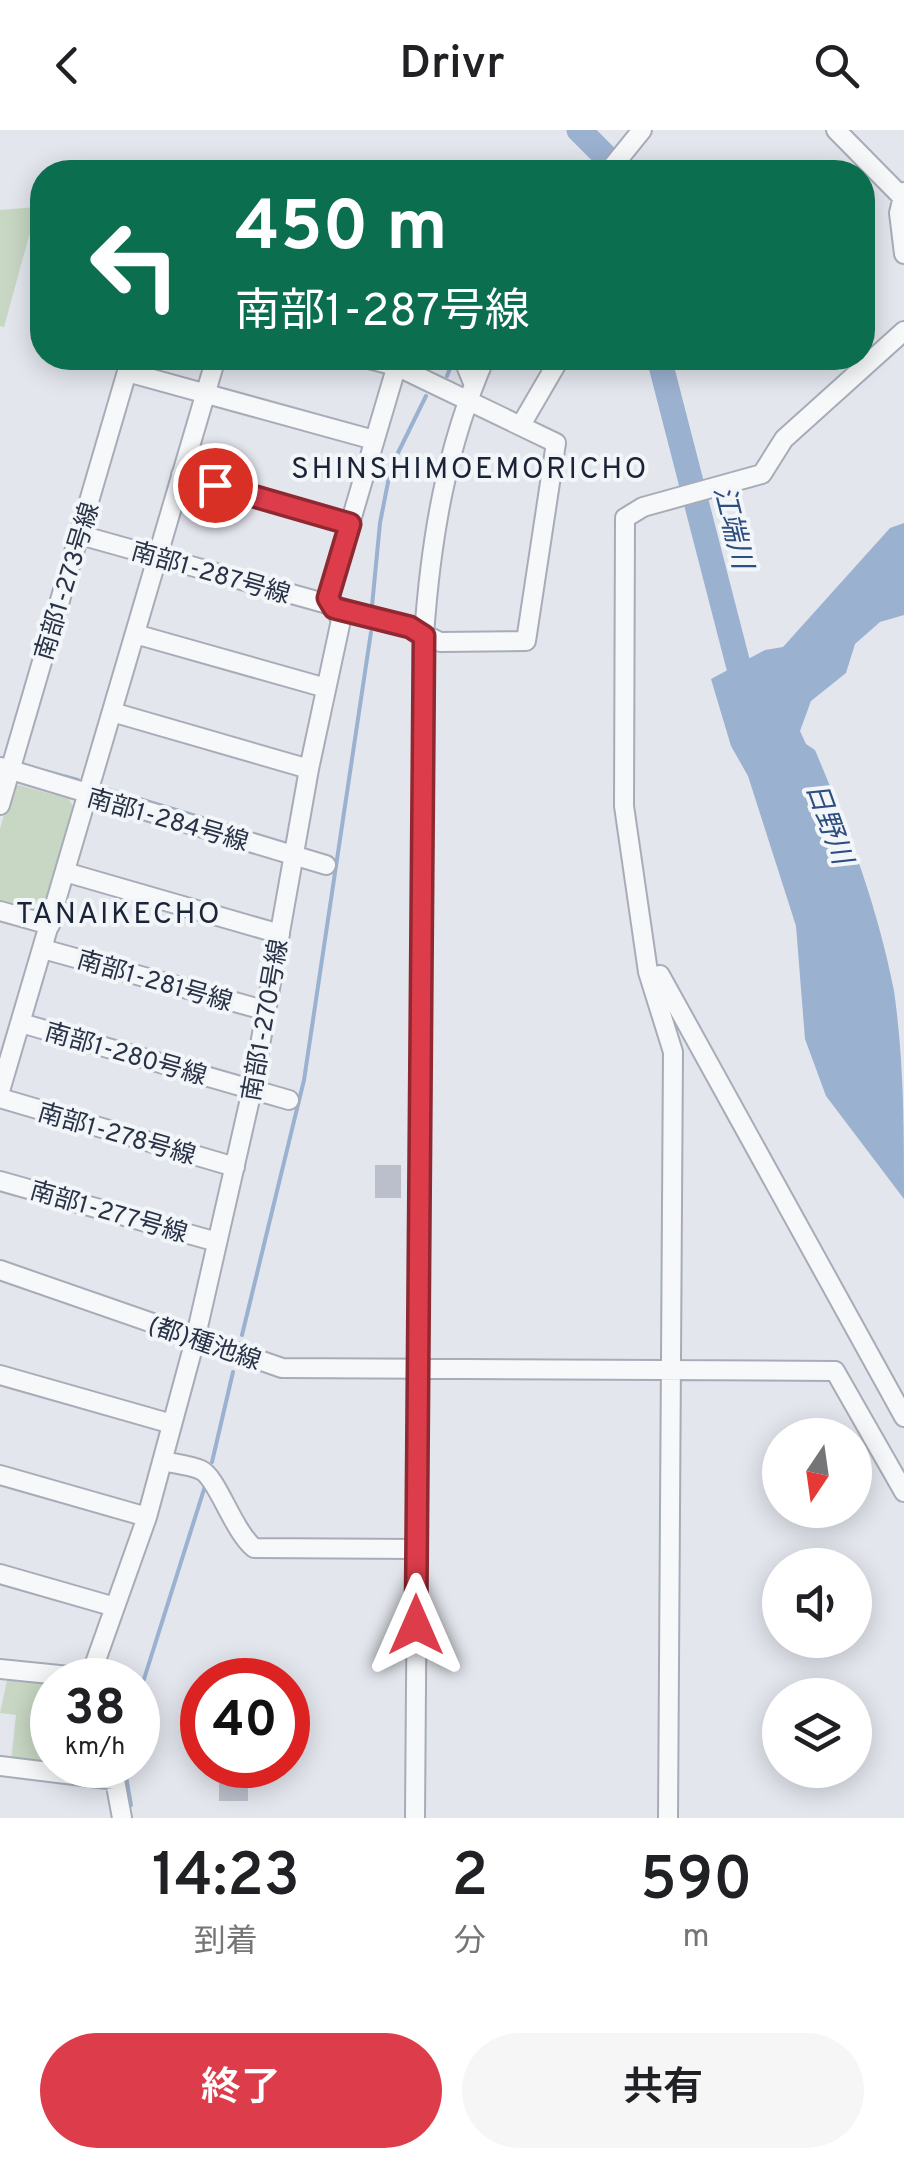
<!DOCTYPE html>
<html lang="ja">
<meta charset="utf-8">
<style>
:root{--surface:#fff;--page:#f6f6f6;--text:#202124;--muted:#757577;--accent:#dd3d4b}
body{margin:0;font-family:Overpass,"Noto Sans JP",sans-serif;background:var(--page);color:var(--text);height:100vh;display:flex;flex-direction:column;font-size:38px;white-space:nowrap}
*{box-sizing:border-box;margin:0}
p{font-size:32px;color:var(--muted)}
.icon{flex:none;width:55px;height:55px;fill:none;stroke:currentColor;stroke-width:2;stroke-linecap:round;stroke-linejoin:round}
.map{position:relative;height:1688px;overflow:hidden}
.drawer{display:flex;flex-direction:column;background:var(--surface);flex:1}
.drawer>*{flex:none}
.guide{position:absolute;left:30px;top:30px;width:845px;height:210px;border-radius:40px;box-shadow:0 5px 25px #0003;background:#0b6e4f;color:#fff;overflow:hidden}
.needle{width:65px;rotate:193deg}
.buttons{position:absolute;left:762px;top:1288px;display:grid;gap:20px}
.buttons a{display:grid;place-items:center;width:110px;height:110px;border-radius:50%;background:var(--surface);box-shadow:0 5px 25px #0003;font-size:50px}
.speed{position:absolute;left:30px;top:1528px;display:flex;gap:20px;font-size:50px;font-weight:700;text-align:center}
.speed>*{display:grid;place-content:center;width:130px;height:130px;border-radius:50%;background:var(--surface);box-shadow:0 5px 25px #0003;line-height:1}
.speed small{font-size:25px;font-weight:400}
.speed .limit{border:15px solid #d22;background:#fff;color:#111}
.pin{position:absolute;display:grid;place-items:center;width:85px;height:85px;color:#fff;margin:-42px;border:5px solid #fff;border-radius:50%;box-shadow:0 2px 10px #0007}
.me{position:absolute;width:110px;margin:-55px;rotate:0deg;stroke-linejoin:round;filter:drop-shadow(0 0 8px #0008)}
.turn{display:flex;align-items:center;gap:35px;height:210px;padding:0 40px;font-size:45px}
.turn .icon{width:130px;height:130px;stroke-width:2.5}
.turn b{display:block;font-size:70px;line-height:85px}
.eta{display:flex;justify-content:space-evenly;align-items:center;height:170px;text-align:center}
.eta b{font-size:60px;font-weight:600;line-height:70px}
.primary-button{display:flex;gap:20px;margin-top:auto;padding:20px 40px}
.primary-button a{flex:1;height:115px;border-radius:60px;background:var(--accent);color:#fff;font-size:40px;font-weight:600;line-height:115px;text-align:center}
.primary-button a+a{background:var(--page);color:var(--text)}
header{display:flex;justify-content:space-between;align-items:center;height:130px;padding:0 40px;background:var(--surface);font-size:45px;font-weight:600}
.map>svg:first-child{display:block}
.green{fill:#c7d7c3}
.water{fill:#9bb1d0}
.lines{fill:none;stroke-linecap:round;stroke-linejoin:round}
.stream{stroke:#9bb1d0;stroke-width:4}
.river{stroke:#9bb1d0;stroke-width:25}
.building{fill:#babfcb}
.minor-casing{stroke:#a7acb8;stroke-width:22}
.minor{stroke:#f7f8fa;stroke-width:18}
.route-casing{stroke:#902831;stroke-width:25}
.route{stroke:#dd3d4b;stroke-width:18}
.labels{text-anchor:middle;stroke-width:8;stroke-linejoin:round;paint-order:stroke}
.street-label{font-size:25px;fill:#293247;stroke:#f3f6f9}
.water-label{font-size:28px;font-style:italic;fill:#2e4d80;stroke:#f3f6f9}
.quarter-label{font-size:30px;letter-spacing:2.5px;fill:#1b2338;stroke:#f3f6f9}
</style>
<header><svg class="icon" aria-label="back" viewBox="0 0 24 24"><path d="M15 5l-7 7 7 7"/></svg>Drivr<svg class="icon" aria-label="search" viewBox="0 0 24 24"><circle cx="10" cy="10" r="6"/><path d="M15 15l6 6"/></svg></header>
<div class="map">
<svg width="904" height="1688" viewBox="0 0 904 1688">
<rect width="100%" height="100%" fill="#e3e6ed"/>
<path class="green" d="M37,77l-33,120 -4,-1v-116z
M19,655l50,14 5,10 -29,103 -9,5 -36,-10v-78l11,-40z
M8,1546l44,6v83l16,2 -57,-6 5,-46 -16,-2z"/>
<path class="water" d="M904,393v92l-24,7 -25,22 -9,29 -35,28 -11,30 6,13 9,6c33,78 63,158 79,241 10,69 10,139 10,208l-78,-103 -21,-57 -9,-113 -48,-150 -17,-30 -20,-67 54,-29 18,-3 107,-119z"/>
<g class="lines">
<path class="stream" d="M447,246l7,-18
M372,476l8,-83 11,-56 35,-71
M44,641l34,9
M103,658l146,44
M242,1205l62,-255 67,-448
M212,1332l21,-90
M138,1568l68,-215
M124,1635l7,40"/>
<path class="river" d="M579,0l42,42
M659,228l87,337"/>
</g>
<path class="building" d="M375,1035h26v33h-26z
M219,1644l29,1v26h-29z"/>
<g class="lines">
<g class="minor-casing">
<path id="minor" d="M836,0l65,66
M608,42l34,-42
M904,62l-5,21 5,41
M469,228l-2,10 7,17
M127,242l247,68
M521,295l39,-67
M181,345l170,48
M80,405l330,92 30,15 86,-1 30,-198 -160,-77 -31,-8
M135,504l191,54
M112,582l197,57
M1,637l325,98
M0,675l131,-447
M65,742l215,62
M0,781l50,14
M43,819l224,62
M660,845l244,442
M21,893l268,77
M0,961l216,-733
M0,968l235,69
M0,1051l217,61
M0,1140l282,98 553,3 69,121
M0,1245l172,49
M163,1331c12,3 27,4 38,9 16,7 31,59 53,78l163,1
M0,1345l147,42
M0,1444l115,33
M0,1539l89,9
M89,1550l58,-163 48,-177 57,-250 57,-321 32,-149 -13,-22 71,-240
M0,1636l115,14 7,38
M415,1688l9,-1183c7,-98 22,-187 61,-277
M668,1688l5,-766 -25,-80 -24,-166 1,-288 18,-11 119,-33 22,-35 120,-108"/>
</g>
<use href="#minor" class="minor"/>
</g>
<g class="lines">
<g class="route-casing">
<path id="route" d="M215,355l135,39 -22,74 6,10 76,19 14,9 -8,989"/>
</g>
<use href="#route" class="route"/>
</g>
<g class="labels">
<g class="street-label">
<text transform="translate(211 442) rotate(16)" y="9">南部1-287号線</text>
<text transform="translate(66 451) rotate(-73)" y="9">南部1-273号線</text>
<text transform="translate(168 689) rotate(16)" y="9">南部1-284号線</text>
<text transform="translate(155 850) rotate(16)" y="9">南部1-281号線</text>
<text transform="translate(264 890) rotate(-80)" y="9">南部1-270号線</text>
<text transform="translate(126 923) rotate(16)" y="9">南部1-280号線</text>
<text transform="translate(117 1003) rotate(16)" y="9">南部1-278号線</text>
<text transform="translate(109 1081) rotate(16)" y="9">南部1-277号線</text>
<text transform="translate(205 1212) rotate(19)" y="9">(都)種池線</text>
</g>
<g class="water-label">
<text transform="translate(734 397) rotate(76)" y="10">江端川</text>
<text transform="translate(830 693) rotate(70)" y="10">日野川</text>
</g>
<g class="quarter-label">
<text x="470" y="348">SHINSHIMOEMORICHO</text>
<text x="119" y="793">TANAIKECHO</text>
</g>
</g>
</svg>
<div class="buttons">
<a><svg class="needle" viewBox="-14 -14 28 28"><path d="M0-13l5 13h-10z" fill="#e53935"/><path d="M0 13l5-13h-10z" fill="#757577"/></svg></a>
<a><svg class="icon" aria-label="sound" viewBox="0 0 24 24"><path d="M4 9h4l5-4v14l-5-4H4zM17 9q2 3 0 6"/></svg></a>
<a><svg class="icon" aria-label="layers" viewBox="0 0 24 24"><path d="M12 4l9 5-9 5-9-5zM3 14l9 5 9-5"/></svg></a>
</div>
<div class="speed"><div>38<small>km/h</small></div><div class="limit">40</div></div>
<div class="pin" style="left:215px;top:355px;background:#d93025"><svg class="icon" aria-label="arrive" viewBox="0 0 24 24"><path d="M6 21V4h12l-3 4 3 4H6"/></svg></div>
<svg class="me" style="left:416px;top:1495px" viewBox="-20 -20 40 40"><path d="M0-17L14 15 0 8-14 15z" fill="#dd3d4b" stroke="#fff" stroke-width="4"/></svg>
<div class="guide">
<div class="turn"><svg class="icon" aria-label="left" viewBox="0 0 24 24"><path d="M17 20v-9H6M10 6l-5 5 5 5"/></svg><div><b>450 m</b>南部1-287号線</div></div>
</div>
</div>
<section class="drawer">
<div class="eta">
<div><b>14:23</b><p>到着</p></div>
<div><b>2</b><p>分</p></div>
<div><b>590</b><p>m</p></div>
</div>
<div class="primary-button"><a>終了</a><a>共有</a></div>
</section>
